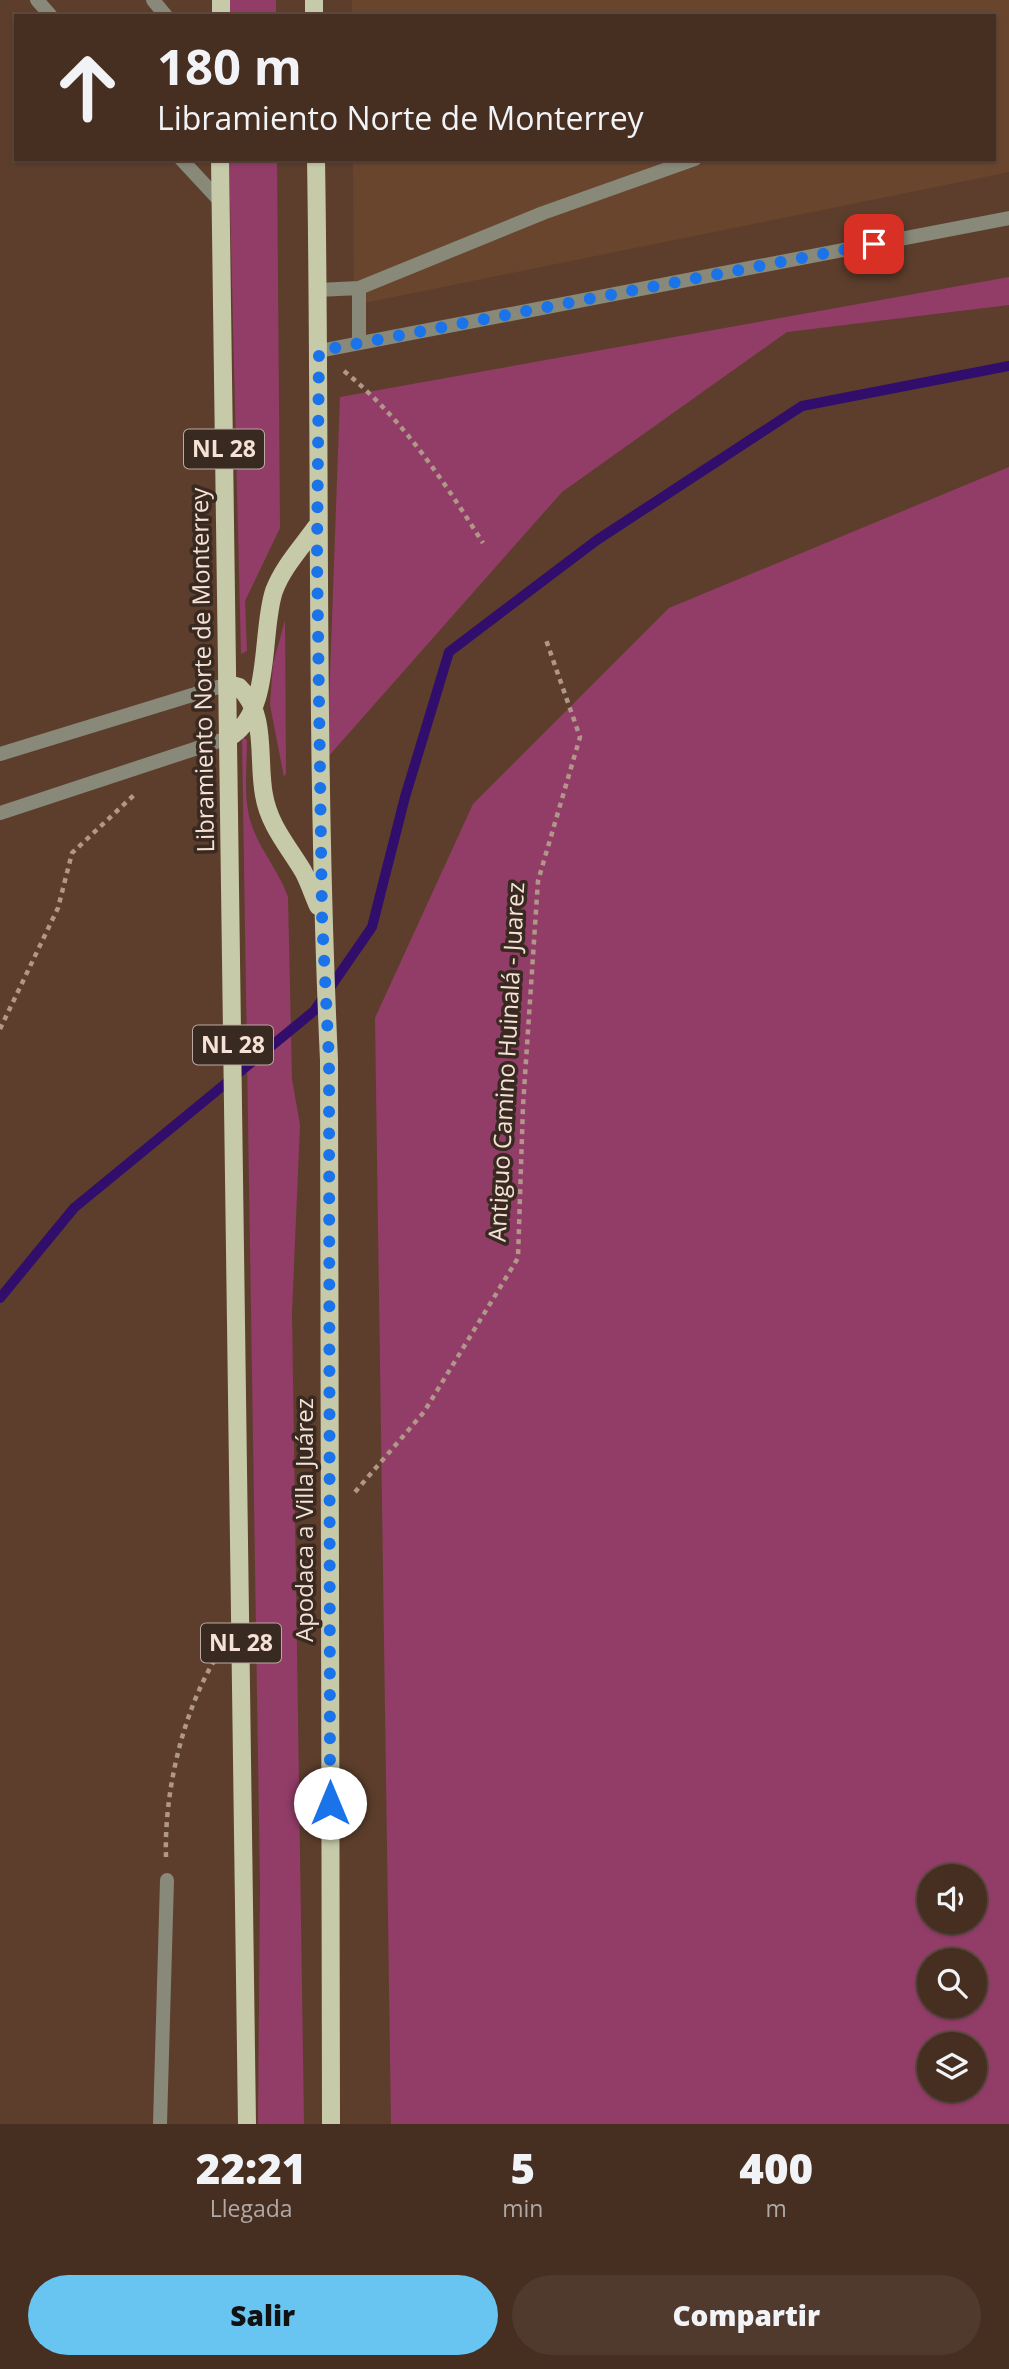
<!DOCTYPE html>
<html lang="es">
<meta charset="utf-8">
<style>
:root{--surface:#462e21;--page:#503a2e;--text:#f1f3f6;--muted:#b0a8a5;--line:#5e4a3f;--accent:#68c4f0}
body{margin:0;font-family:"Open Sans",sans-serif;background:var(--page);color:var(--text);height:100vh;display:flex;flex-direction:column;font-size:26px;white-space:nowrap}
*{box-sizing:border-box;margin:0}
p{font-size:23px;color:var(--muted)}
.icon{flex:none;width:38px;height:38px;fill:none;stroke:currentColor;stroke-width:2;stroke-linecap:round;stroke-linejoin:round}
.map{position:relative;height:2124px;overflow:hidden}
.drawer{display:flex;flex-direction:column;background:var(--surface);flex:1}
.drawer>*{flex:none}
.top-card{position:absolute;left:14px;top:14px;width:982px;height:147px;border-radius:0px;box-shadow:0 2px 5px #0004,0 0 0 2px var(--line);background:#462e21;color:var(--text);overflow:hidden}
.tools{position:absolute;left:917px;top:1864px;display:grid;gap:14px}
.tools a{display:grid;place-items:center;width:70px;height:70px;border-radius:50%;background:var(--surface);box-shadow:0 2px 5px #0004,0 0 0 2px var(--line);font-size:35px}
.pin{position:absolute;display:grid;place-items:center;width:60px;height:60px;color:#fff;margin:-30px;border-radius:14px;box-shadow:0 4px 10px #0006}
.me{position:absolute;width:77px;margin:-38px;rotate:0deg;stroke-linejoin:round;filter:drop-shadow(0 0 5px #0008)}
.turn{display:flex;align-items:center;gap:24px;height:147px;padding:0 28px;font-size:32px}
.turn .icon{width:91px;height:91px;stroke-width:2.5}
.turn b{display:block;font-size:49px;line-height:60px}
.eta{display:flex;justify-content:space-evenly;align-items:center;height:119px;text-align:center}
.eta b{font-size:42px;font-weight:800;line-height:49px}
.button{display:flex;gap:14px;margin-top:auto;padding:14px 28px}
.button a{flex:1;height:80px;border-radius:42px;background:var(--accent);color:#111;font-size:28px;font-weight:800;line-height:80px;text-align:center}
.button a+a{background:var(--page);color:var(--text)}
.map>svg:first-child{display:block}
.built{fill:#6a452e}
.green{fill:#923d68;fill-rule:evenodd}
.lines{fill:none;stroke-linecap:round;stroke-linejoin:round}
.stream{stroke:#310e6c;stroke-width:10}
.path{stroke:#b09788;stroke-width:4.5;stroke-dasharray:5 5;stroke-linecap:butt}
.service{stroke:#888979;stroke-width:14}
.minor{stroke:#888979;stroke-width:14}
.primary{stroke:#c7caa9;stroke-width:18}
.route{stroke:#1a73e8;stroke-width:12;stroke-dasharray:0 21.6}
.labels{text-anchor:middle;stroke-width:7;stroke-linejoin:round;paint-order:stroke}
.shield{fill:#382921;stroke:#bcaaa0;stroke-width:2}
.shield-label{font-size:23px;font-weight:bold;fill:#f5e1d6}
.street-label{font-size:24px;fill:#f5e1d6;stroke:#382921}
</style>
<div class="map">
<svg width="1009" height="2124" viewBox="0 0 1009 2124">
<rect width="100%" height="100%" fill="#5d3e2c"/>
<path class="built" d="M352,0h657v172l-655,133 -1,-146h641v-143h-642z"/>
<path class="green" d="M228,0h48v16h-48z
M229,159h48l3,369 -35,73 2,50 -6,3z
M1009,277v28l-222,27 -225,160 -235,266 13,-361z
M1009,467v1657h-618l-16,-1106 98,-214 196,-196zM929,1876h46v46h-46zM975,1960v46h-46v-46zM975,2044v46h-46v-46z
M285,620l1,153 -2,4 -14,-72 3,-41z
M242,737l5,3c0,27 -4,57 4,83 8,26 28,48 37,74l4,182 8,46 -8,187 12,812h-46l2,-240z"/>
<g class="lines">
<path class="stream" d="M0,1298l74,-90 240,-197 58,-84 33,-130 44,-145 148,-112 205,-134 207,-40"/>
<path class="path" d="M344,371c59,48 99,109 139,172
M0,1029l58,-121 14,-55 62,-58
M355,1492l69,-80 94,-154 5,-152 15,-225 42,-144 -35,-100
M166,1857c-2,-63 16,-142 48,-196"/>
<path class="service" d="M37,0l14,16
M153,0l13,16
M181,159l39,42
M318,290l41,-2
M359,343v-55l184,-75 152,-54
M319,351l690,-133"/>
<path class="minor" d="M0,754l228,-70
M0,813l228,-75
M160,2124l7,-244"/>
<path class="primary" d="M221,0v16
M314,0v16
M220,159l27,1965
M316,159c5,301 -1,601 13,901l2,1064
M228,684l11,3c29,28 18,71 25,108 5,30 24,51 39,76 6,11 10,24 15,35
M228,738c45,-24 32,-105 46,-147 9,-24 27,-43 42,-64"/>
</g>
<g class="lines">
<path class="route" d="M330,1803l-1,-743 -7,-144 -5,-361 2,-204 555,-107"/>
</g>
<g class="labels">
<g class="shield">
<rect x="184" y="429.5" width="80" height="39" rx="5"/>
<rect x="193" y="1025.5" width="80" height="39" rx="5"/>
<rect x="201" y="1623.5" width="80" height="39" rx="5"/>
</g>
<g class="shield-label">
<text x="224" y="457">NL 28</text>
<text x="233" y="1053">NL 28</text>
<text x="241" y="1651">NL 28</text>
</g>
<g class="street-label">
<text transform="translate(203 670) rotate(-91)" y="8">Libramiento Norte de Monterrey</text>
<text transform="translate(507 1062) rotate(-87)" y="8">Antiguo Camino Huinalá - Juarez</text>
<text transform="translate(305 1520) rotate(-90)" y="8">Apodaca a Villa Juárez</text>
</g>
</g>
</svg>
<div class="tools">
<a><svg class="icon" aria-label="sound" viewBox="0 0 24 24"><path d="M4 9h4l5-4v14l-5-4H4zM17 9q2 3 0 6"/></svg></a>
<a><svg class="icon" aria-label="search" viewBox="0 0 24 24"><circle cx="10" cy="10" r="6"/><path d="M15 15l6 6"/></svg></a>
<a><svg class="icon" aria-label="layers" viewBox="0 0 24 24"><path d="M12 4l9 5-9 5-9-5zM3 14l9 5 9-5"/></svg></a>
</div>
<div class="pin" style="left:874px;top:244px;background:#d93025"><svg class="icon" aria-label="arrive" viewBox="0 0 24 24"><path d="M6 21V4h12l-3 4 3 4H6"/></svg></div>
<svg class="me" style="left:330px;top:1803px" viewBox="-20 -20 40 40"><circle r="19" fill="#fff"/><path d="M0-13L10 11 0 6-10 11z" fill="#1a73e8"/></svg>
<div class="top-card">
<div class="turn"><svg class="icon" aria-label="ahead" viewBox="0 0 24 24"><path d="M12 20V5M6 11l6-6 6 6"/></svg><div><b>180 m</b>Libramiento Norte de Monterrey</div></div>
</div>
</div>
<section class="drawer">
<div class="eta">
<div><b>22:21</b><p>Llegada</p></div>
<div><b>5</b><p>min</p></div>
<div><b>400</b><p>m</p></div>
</div>
<div class="button"><a>Salir</a><a>Compartir</a></div>
</section>
